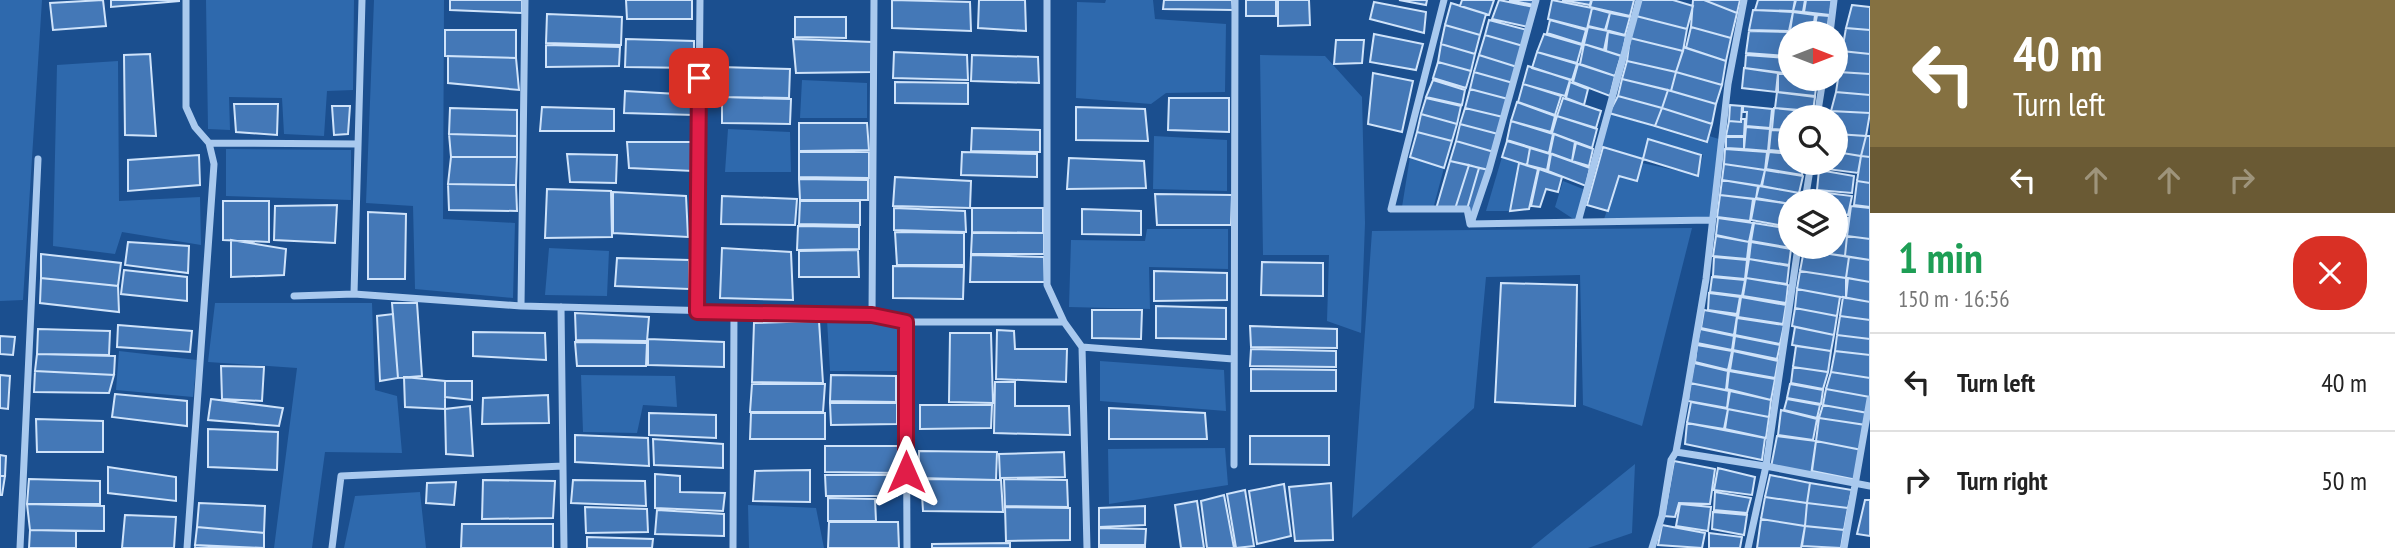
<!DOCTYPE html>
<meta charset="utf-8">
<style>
:root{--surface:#fff;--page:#f6f6f6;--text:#222;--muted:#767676;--line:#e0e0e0}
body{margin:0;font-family:"PT Sans Narrow",sans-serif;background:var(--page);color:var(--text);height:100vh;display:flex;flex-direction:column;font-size:26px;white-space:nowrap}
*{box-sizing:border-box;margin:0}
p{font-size:23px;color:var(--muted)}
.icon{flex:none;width:38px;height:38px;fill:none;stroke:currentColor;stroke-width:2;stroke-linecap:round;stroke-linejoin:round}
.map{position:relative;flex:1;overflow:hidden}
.sheet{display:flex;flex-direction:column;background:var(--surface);width:525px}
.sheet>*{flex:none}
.guide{background:#857141;color:#fff;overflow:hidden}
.needle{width:46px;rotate:90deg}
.fabs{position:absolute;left:1778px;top:21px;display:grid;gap:14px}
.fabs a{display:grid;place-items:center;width:70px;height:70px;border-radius:50%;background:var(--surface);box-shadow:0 7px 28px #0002;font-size:35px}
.pin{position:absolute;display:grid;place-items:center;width:60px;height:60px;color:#fff;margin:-30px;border-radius:14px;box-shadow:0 4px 10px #0006}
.me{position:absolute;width:77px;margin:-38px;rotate:0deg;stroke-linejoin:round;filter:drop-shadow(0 0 5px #0008)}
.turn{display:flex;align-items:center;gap:24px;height:147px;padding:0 28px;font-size:32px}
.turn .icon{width:91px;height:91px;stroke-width:2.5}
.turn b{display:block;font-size:49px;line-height:60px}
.lanes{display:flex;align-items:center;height:66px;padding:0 28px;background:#0003;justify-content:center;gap:35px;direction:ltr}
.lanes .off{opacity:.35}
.round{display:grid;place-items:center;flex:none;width:74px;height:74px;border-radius:28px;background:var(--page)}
.head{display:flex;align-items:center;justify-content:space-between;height:119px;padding:0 28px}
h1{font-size:42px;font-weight:700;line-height:52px;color:#1e9e55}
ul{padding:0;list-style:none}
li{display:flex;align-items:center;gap:21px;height:98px;padding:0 28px;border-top:2px solid var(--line)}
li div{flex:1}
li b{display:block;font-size:26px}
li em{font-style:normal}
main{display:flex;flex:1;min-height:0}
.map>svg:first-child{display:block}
.green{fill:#2e69ad;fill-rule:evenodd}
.building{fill:#4478b7;stroke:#cfe3fa;stroke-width:2}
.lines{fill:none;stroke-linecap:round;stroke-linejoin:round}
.street{stroke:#a9c9ee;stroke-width:7}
.route-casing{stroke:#92132f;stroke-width:18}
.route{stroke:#e11d48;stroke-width:12}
</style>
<main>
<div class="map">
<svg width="1870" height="548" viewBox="0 0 1870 548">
<rect width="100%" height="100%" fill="#1b4f8f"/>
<path class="green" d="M0,0h42l-19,300 -23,1z
M206,0h148l-1,90 -26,1 -3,45 -40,-2 -2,-36 -53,-1 1,33 -22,-1z
M374,0h70l-1,219 72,4 -2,75 -98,-9 -2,-83 -47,-3z
M1106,0h47l2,19 71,5 -1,68 -59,1 -15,11 -75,-6 1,-96 28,1z
M1260,55l65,1 37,41 3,126 -4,110 -34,-12 2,-66h-66z
M118,61l1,140 81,-4 1,48 -79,-13 -7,22 -62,-8 4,-181z
M802,80l65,3v35h-67z
M1609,113l97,30 3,-7 10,3 -9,78 -106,2 15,-43 18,5 5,-18 -42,-17zM1648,140l55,15 -5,20 -56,-12z
M728,129l62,3 1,40h-66z
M1154,136l73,4v51l-74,-2z
M226,149l125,1v50l-125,-4z
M1410,157l34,11 -11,41 -31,-2z
M1502,157l16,6 -8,48h-24z
M1563,181l20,8 -5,33 -23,-15z
M1692,228l-50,198 -59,-21 -3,-130 -94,2 -12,131 -122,110 20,-287z
M1147,229h81v40l-79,-2 1,42 -81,-2 2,-67 74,1z
M549,248l60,3 -2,45 -62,-1z
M215,303h157l3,87 22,6 5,57 -77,-1 -13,96h-38l23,-180 -89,-6z
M827,320l74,6 -4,45h-67z
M119,351l78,9 -4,37 -77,-7z
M1100,361l124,9 2,41 -126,-10z
M581,375l94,1 2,31 -34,-2 -6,28 -54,-1z
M1225,448l3,37 -119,19 -1,-55z
M1635,464l-3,69 -44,15h-57z
M420,492l6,56h-82l11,-52z
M748,505l68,3 8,40h-75z"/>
<path class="building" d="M103,0l3,26 -53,4 -3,-27z
M111,0h68v1l-68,6z
M450,0h72v13l-72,-3z
M626,0h66v19h-65z
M892,0l78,2 1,29 -79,-3z
M979,0h46l1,31 -48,-3z
M1164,0h68l1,10 -70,-1z
M1246,0h30v16h-30z
M1278,0h31l1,25 -32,1z
M1399,0h28l-1,5z
M1462,0h32l-5,15 -29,-9z
M1499,0l35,7 -6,20 -36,-8z
M1509,0h27l-2,5z
M1552,0l40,8 -5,21 -39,-10z
M1562,0h29l-1,5z
M1592,0h42l-4,16 -40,-9z
M1640,0h33l20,6 -6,23 -51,-13z
M1693,0h11l33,13 -6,25 -40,-11z
M1704,0h36l-3,13z
M1758,0h37l-2,11 -38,-1z
M1796,0h9l-2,12 -10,-1z
M1806,0h26l-2,15 -26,-3z
M1374,2l52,10 -2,21 -54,-14z
M1451,3l35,11 -6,21 -35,-10z
M1852,5l18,2v23l-24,-2z
M1592,8l18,5 -5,17 -17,-4z
M1753,10l40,2 -4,19 -40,-1z
M1793,12l22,3 -2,16h-23z
M1610,13l20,4 -5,18 -19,-5z
M547,14l75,3 -1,28 -75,-2z
M1817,15l12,1 -2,17 -13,-2z
M1636,16l51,13 -4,22 -53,-13z
M795,17h51v21l-51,-1z
M1489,20l38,10 -4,16 -38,-11z
M1550,20l36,10 -4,14 -35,-11z
M1445,25l35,10 -5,19 -34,-10z
M1588,27l20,4 -4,19 -20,-6z
M1691,27l40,11 -5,23 -40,-13z
M1846,28l24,2v24l-28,-3z
M445,30h71v28l-71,-2z
M1749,31l41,1 -4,24 -40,-3z
M1608,32l18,4 -4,20 -16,-5z
M1374,34l49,10 -7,26 -46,-8z
M1544,34l38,11 -5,18 -40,-11z
M1485,35l38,11 -6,21 -38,-12z
M1630,38l53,13 -7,21 -49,-11z
M626,39l68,2v27l-69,-1z
M793,39l79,3 -1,30 -75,1z
M1336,40h28l-2,23 -28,1z
M1441,44l34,10 -4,17 -33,-9z
M1584,44l37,12 -6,20 -35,-12z
M546,45l74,2 -1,19 -73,1z
M1684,47l42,14 -4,24 -46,-13z
M1842,51l28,3v20l-31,-2z
M894,52l73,3 1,25 -75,-2z
M1537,52l40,12 -5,16 -40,-12z
M150,54l6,82 -31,-1 -1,-80z
M972,55l66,2 1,26 -68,-2z
M1479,55l38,12 -4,16 -39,-11z
M1746,55l39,3 -1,15 -39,-5z
M448,56l68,2 3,32 -71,-7z
M1627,61l49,11 -5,19 -49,-12z
M1438,62l33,9 -5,17 -33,-10z
M1578,64l37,12 -5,20 -37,-14z
M1528,66l42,14 -5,16 -42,-12z
M720,67l70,2 -1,29 -70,-1z
M1744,68l34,5 -2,19 -34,-4z
M1784,71l6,1v7h27l-2,17 -37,-4v-18h6z
M1474,72l39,11 -5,16 -38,-10z
M1676,72l46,13 -6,19 -45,-13z
M1839,72l31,2v21l-34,-3z
M1373,73l40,8 -11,51 -34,-8z
M1622,79l46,11 -6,18 -44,-12z
M1433,80l32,10 -3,15 -36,-8z
M895,82l73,1v21l-73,-1z
M1570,82l18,7 -4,16 -18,-7z
M1523,84l38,12 -6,19 -37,-13z
M1470,89l38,10 -5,18 -38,-9z
M1668,90l48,14 -4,20 -50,-16z
M625,91l70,4 -1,20 -70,-2z
M1777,92l38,5 -2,14 -38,-3z
M1836,92l34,3v18l-39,-2z
M1618,96l44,12 -7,18 -46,-13z
M722,97l69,2 -1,25 -68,-1z
M1169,98h60v34l-61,-2z
M1426,98l35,8 -4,18 -36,-10z
M1563,98l38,13 -5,17 -39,-12z
M1517,102l38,14 -4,16 -40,-11z
M234,104h44l-1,31 -41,-3z
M1730,105l12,1 -1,16 -12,-1z
M332,106h18l-2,28 -14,1z
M1743,106l29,3 -2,19 -24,-2 1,-14h-4z
M542,107l72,2v22h-74z
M1076,107l69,2 3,32 -72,-1z
M450,108l67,2v26l-68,-2z
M1465,108l38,9 -5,17 -38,-10z
M1662,108l50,16 -5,18 -52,-16z
M1774,108l39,4 -1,5h-22v13l-18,-1z
M1831,111l39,2 -4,23 -30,-2v-17h-6z
M1421,114l36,10 -5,17 -35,-9z
M1557,116l40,13 -5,19 -40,-15z
M1741,119h4l-1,17h-18l3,-15 12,1z
M1511,121l42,13 -4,19 -42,-13z
M799,123h68l2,27 -70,1z
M1460,124l38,10 -4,18 -38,-11z
M1746,127l24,2 -2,22 -24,-2z
M972,128l68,2v22l-69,-1z
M1771,130l19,1v21l-21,-2z
M1417,132l35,9 -8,27 -34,-11z
M449,134l68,2v21h-66z
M1554,134l21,8 -3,19 -22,-8z
M1836,134l30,2 -5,20 -25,-4z
M1866,136h4v21l-9,-1z
M1726,137h18v12l-18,-1z
M1648,139l53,16 -3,21 -55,-17z
M1456,141l38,11 -5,18 -39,-9z
M1507,141l23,7 -3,17 -25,-8z
M627,142h66v29l-64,-3z
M1576,143l17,6 -4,17 -17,-5z
M1603,147l40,12 -6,22 -18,-5 -11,35 -21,-6z
M1530,148l20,6 -3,16 -20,-5z
M1725,149l42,3 -2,18 -41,-6z
M799,152h70v26l-70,-1z
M962,152l75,2v23l-76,-2z
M1769,152l21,2v9h14l-2,12 -36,-6z
M1836,152l25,4 -3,17 -39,-5 1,-5h16z
M567,154l50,1 -1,28 -46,-1z
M1551,154l39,14 -4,18 -38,-15z
M199,155l1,30 -72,6v-31z
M1861,156l9,1v26l-13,-2z
M451,157h66l-1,28 -68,-1z
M1069,158l75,3 2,27 -79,1z
M1450,161l19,4 -14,44h-19z
M1519,163l19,6 -9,40 -19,2z
M1724,164l41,6 -4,16 -39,-6z
M1469,165l10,3 -12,41h-12z
M1479,168l10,2 -19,54 -3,-15z
M1539,169l23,8 -4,15 -12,-3 -6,18 -9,-1z
M1765,170l38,6 -4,17 -37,-7z
M1819,170l35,6 -2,17 -35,-3z
M895,177l76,4 -1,27 -77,-2z
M799,179l69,1v20h-68z
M1722,180l36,6 -2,13 -36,-4z
M1857,181l13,2v24l-16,-2z
M448,184l68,1 1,26 -68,-1z
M1759,186l41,7 -2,8h-8v3l-34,-6z
M547,189l64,2 1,46 -67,1z
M1810,191l42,5 -4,19 -12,-2v-12h-26z
M613,192l73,4 2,41 -75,-4z
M1155,194l77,1 -1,30h-74z
M1720,195l33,4 -3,22 -33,-4z
M722,196l75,3 -2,26 -74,-1z
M1755,199l35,5v23l-39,-7z
M223,201h46v41l-46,-2z
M800,201h60v24l-61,-1z
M337,205l-2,38 -61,-3 1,-34z
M1851,206l19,2v31l-23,-3z
M894,208l71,3 1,21 -72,-2z
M972,208h71v25l-71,-1z
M1082,209l59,2v24l-59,-1z
M368,212l38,2 -1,65h-37z
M1836,217l12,1 -3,16 -9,-1z
M1718,218l35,5 -4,19 -33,-7z
M1754,223l36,6 1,19 -40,-7z
M798,226l61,1v22l-62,1z
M895,232l69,1v32h-67z
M972,233h72v21h-73z
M1836,234l11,2 -2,20 -45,-6v-3h36z
M1716,236l33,6 -2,17 -34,-3z
M1847,236l23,3v21l-25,-4z
M231,240l55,9 -2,26 -53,2z
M128,242l61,4 -1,27 -63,-8z
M1751,242l40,7 -2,16 -40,-6z
M722,248l69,4 2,48 -73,-2z
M858,250l1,27h-60v-26z
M1804,250l45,7 -3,21 -46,-7z
M41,254l80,9 -3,23 -77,-8z
M971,255l73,2 1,25h-75z
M1714,257l33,3 -2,19 -32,-3z
M1849,257l21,3v22l-24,-4z
M617,258l72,2v29l-74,-3z
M1749,259l40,7 -2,18 -41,-6z
M1262,262l61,1v33l-62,-1z
M893,266l71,1 -1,32 -70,-1z
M124,270l63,7v24l-66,-7z
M1154,271l73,2v27l-73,1z
M1800,271l46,7v20l-49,-9z
M1712,277l33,3 -3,16 -32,-4z
M41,278l77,8 1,26 -79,-9z
M1746,278l42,7 -2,18 -43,-7z
M1848,278l22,4v20l-24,-4z
M1501,283l76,2 -2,121 -80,-4z
M1797,289l43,8 -3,19 -42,-8z
M1709,293l31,4 -3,17 -29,-4z
M1741,297l45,8 -3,19 -45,-7z
M1843,297l27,5v18l-30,-4z
M392,303h25l5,73 -24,2z
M1156,306l70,2v31l-70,-1z
M1795,308l42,8 -3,19 -42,-9z
M1092,310h50l-1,29 -49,-1z
M1704,310l33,6 -3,19 -33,-7z
M575,313l74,4 -2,24 -71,-1z
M393,314l5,64 -18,3 -3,-65z
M1840,316l30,4v19l-33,-4z
M1737,318l47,7 -4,19 -45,-9z
M819,321l4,62 -71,-1 2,-59z
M118,325l74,6 -2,21 -73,-5z
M1250,326l87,3v19l-86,-1z
M1795,327l39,8 -3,16 -39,-6z
M38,329l72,2 -1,24 -72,-1z
M1700,329l34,7 -2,14 -35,-7z
M997,330l17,1 1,18h52l-1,33 -70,-3z
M473,332l72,1 1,27 -73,-4z
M950,333h41l2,70 -44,-1z
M1837,335l33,4v16l-35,-4z
M0,336l15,1 -2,18 -13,-1z
M1735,336l45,9 -3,14 -44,-9z
M648,339l76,3v25l-76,-2z
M575,342l72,1 -1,23h-69z
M1697,345l35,6 -4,19 -33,-8z
M1796,346l35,5 -3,21 -35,-5z
M1251,349l85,2v16l-86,-1z
M1733,351l45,10 -3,17 -45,-8z
M1835,351l35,4v23l-39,-6z
M37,354l78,2 -1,19 -79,-4z
M1694,363l34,8 -2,19 -36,-7z
M221,366l43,1 -2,34 -40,-2z
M1793,367l35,5 -5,17 -32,-6z
M1251,369l85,1v21h-85z
M35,371l79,4 -5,18 -75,-1z
M1729,371l46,8 -4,21 -44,-11z
M1831,372l39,6v19l-44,-8z
M0,375l10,1 -2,33 -8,-1z
M831,375l65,1v26l-66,-1z
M404,377l41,4v28l-40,-2z
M445,381h27v19l-27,-3z
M995,382h20v24h54l1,29 -76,-2z
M1690,383l39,8 -2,17 -39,-7z
M752,384h73l-2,28h-73z
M1790,384l33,6 -2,14 -34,-6z
M1826,389l44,8 -2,16 -45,-8z
M1730,391l41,9 -2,17 -42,-8z
M115,394l72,7v25l-75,-9z
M548,395l1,28 -67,1 1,-26z
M211,399l72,9 -4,18 -71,-6z
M1787,399l33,6 -3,13 -33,-8z
M1691,402l37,7 -4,20 -37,-6z
M830,403h67v21l-66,1z
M920,405h72l-1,23 -71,1z
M1823,405l45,8 -2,12 -47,-7z
M470,406l3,50 -27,-2 -1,-45z
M1109,408l96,5 2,26h-98z
M1728,409l41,8 -3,21 -41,-9z
M1781,410l36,9 -4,21 -35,-5z
M649,413l67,2v23l-67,-3z
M751,413h74v26h-75z
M1819,418l47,7 -4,25 -46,-9z
M36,419l67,2v31h-66z
M1687,423l78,15 -3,22 -77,-16z
M208,429l70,3 -1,38 -69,-3z
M575,435l73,3 1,28 -74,-4z
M1250,436h79v29l-79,-1z
M1777,436l39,5 -5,34 -40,-8z
M653,439l70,5v24l-69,-3z
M1816,441l46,9 -5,30 -45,-9z
M825,446h75v27l-75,-1z
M919,451l78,1 -1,28 -77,-2z
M1064,452l1,25 -65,1 -1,-24z
M0,455l6,1 -1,20h-5z
M1674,461l41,8 -5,35 -31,-1 -4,14 -11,-1z
M108,467l68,10v24l-68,-8z
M1718,468l37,9 -3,18 -38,-5z
M810,470v32l-57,-1 2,-30z
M655,474l25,2v16l45,1 -2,18 -68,-3z
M825,475h74l-2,21h-71z
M1770,475l40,8 -3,20 -42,-6z
M0,476h5l-3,19h-2z
M29,479l71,2v23h-73z
M921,479l80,1 2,32 -80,-1z
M1004,479l63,1 1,27 -63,-1z
M483,480l72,1 -2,37 -71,1z
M573,480l72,1 1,25 -75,-3z
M456,482l-2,23 -28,-2 1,-20z
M1331,483l2,57 -38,1 -6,-54z
M1810,483l42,7 -4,18 -41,-5z
M1284,484l7,52 -34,8 -8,-53z
M1245,490l9,56 -18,2 -9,-54z
M1715,492l36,6 -4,15 -33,-3z
M1224,495l10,53h-27l-6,-47z
M1765,497l42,6 -2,23 -44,-7z
M828,498l47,1 1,22h-48z
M1865,500h5v36l-13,-2z
M1197,501l7,47h-23l-6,-43z
M199,503l66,3 -1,27 -67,-6z
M1807,503l41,5 -4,22 -39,-4z
M27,504l77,2v25l-74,-1z
M1680,504l31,3 -3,24 -32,-5z
M1145,506v19l-46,2v-19z
M585,507l62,2 1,23 -62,1z
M1005,507l65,1v32l-64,1z
M657,510l67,4v22l-69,-2z
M1713,512l34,3 -3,20 -32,-6z
M125,515l51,2 -2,31h-52z
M1761,519l44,7 -4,22h-44z
M829,522h69l1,26h-71z
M462,524h91v24h-92z
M1662,525l43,8 -3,15 -44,-3z
M1805,526l39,4 -3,18 -39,-2z
M197,527l67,6v15l-69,-3z
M1099,528l47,1 -1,16h-46z
M30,530l46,1v17h-47z
M1709,533l33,4 -2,11h-31z
M587,537l66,2 -1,9h-65z
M1010,543v5h-78v-4z
M195,545l42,3h-42z
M1099,546l46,1v1h-46z"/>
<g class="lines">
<path class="street" d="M186,0v107l9,20 14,16 5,21 -27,384
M1047,0v285l17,37 18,25 5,201
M1444,0l-53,209h76l3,15 242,-4
M1830,33l4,-33
M1817,117l6,-38
M209,143l149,1
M1805,201l6,-38
M1578,222l61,-222
M1471,223l18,-53 47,-170
M354,294l8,-294
M294,296l60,-2 167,12 351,9 34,7h158
M521,306l4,-306
M561,307l3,241
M697,312l3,-312
M872,315l2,-315
M906,322l1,226
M1082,347l151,12
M1676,452l95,15 99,19
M1234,465l1,-465
M20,548l18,-389
M332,548l9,-72 222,-10
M733,548l1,-237
M1652,548l10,-32 9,-56 5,-8 10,-55 20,-118 22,-195 16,-84
M1748,548l18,-82 32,-219
M1844,548l26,-149"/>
</g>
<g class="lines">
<g class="route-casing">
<path id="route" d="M699,78l-2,234 175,3 34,7v150"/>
</g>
<use href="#route" class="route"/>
</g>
</svg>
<div class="fabs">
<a><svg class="needle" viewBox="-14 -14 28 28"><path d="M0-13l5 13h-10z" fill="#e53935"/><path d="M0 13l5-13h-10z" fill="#767676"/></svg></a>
<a><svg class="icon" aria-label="search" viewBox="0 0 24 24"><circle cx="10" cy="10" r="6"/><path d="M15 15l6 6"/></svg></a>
<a><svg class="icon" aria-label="layers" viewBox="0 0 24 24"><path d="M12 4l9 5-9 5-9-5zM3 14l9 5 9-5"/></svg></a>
</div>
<div class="pin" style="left:699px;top:78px;background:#d93025"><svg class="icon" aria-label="arrive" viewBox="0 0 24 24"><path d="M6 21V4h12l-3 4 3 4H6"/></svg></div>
<svg class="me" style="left:906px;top:472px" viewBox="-20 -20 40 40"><path d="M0-17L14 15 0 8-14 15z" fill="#e11d48" stroke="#fff" stroke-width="4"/></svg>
</div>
<section class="sheet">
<div class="guide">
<div class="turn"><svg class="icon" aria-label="left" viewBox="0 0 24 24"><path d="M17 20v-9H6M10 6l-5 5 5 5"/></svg><div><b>40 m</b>Turn left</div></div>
<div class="lanes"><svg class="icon" aria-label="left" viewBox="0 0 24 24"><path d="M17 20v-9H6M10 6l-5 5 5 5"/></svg><svg class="icon off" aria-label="ahead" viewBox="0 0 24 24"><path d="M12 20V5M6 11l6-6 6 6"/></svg><svg class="icon off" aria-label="ahead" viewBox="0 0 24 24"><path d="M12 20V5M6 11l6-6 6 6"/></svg><svg class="icon off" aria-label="right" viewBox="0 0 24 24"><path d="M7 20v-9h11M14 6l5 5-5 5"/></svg></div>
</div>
<div class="head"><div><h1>1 min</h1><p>150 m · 16:56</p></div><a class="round" style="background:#d93025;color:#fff"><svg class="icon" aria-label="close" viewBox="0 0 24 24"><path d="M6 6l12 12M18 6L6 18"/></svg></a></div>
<ul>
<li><svg class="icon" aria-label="left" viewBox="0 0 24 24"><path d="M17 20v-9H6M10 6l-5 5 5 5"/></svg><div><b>Turn left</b></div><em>40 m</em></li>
<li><svg class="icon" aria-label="right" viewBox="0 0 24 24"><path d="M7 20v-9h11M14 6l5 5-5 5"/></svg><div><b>Turn right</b></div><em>50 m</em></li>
</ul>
</section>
</main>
